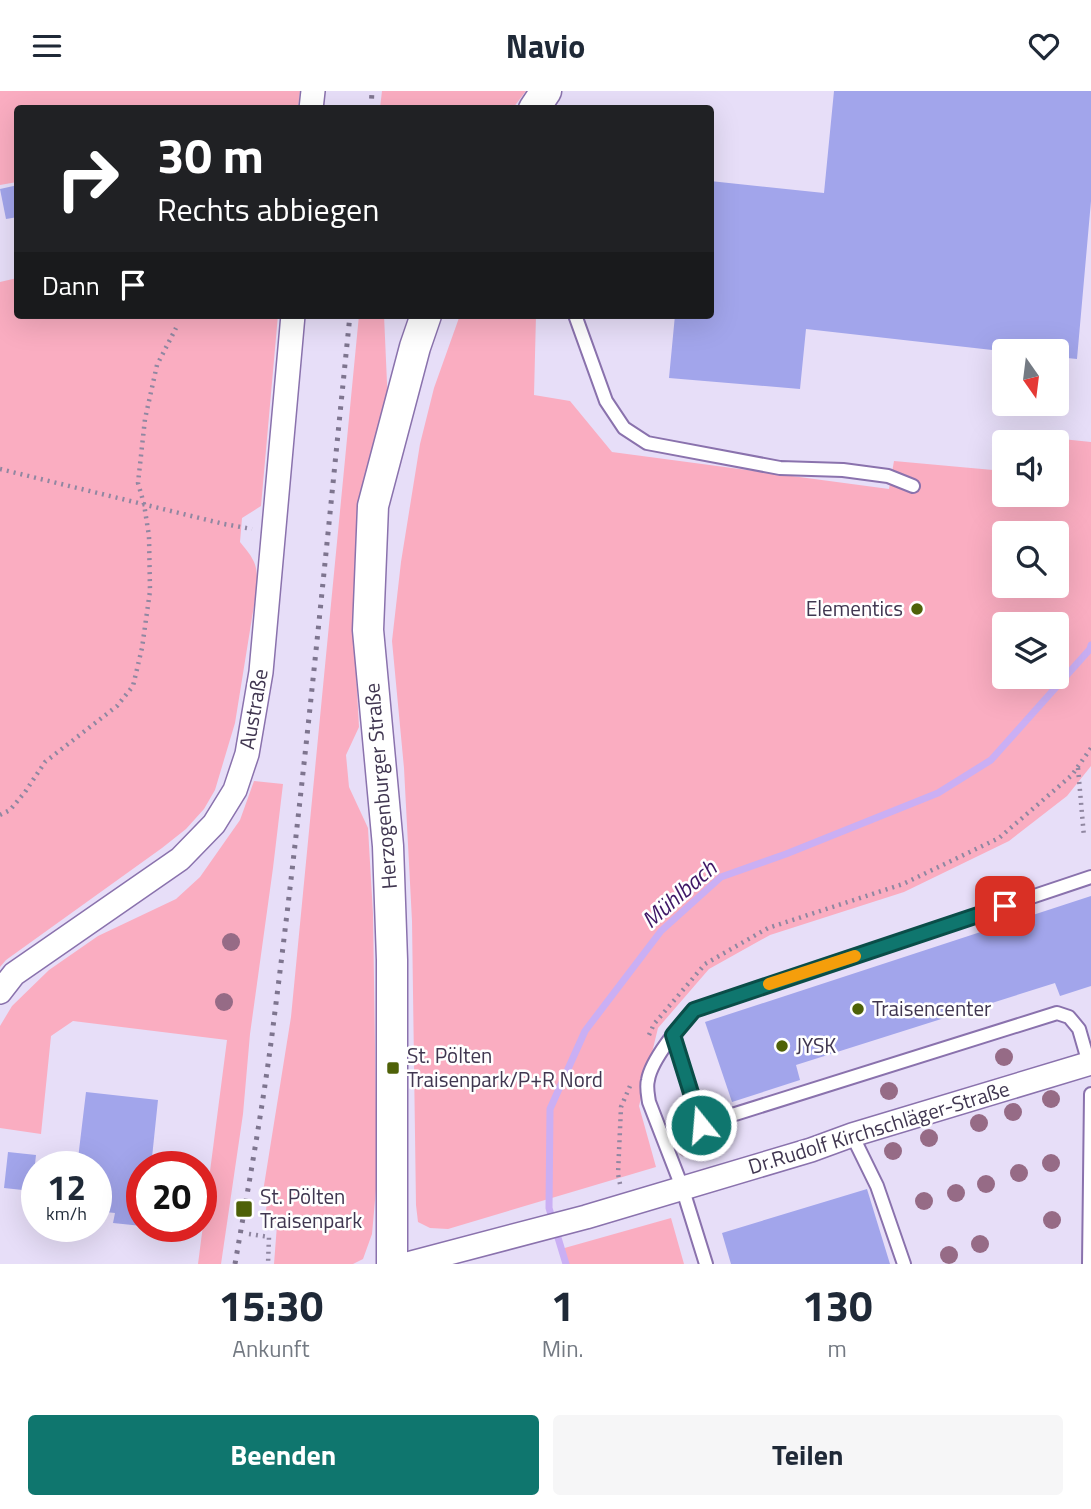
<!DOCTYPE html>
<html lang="de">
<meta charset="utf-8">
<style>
:root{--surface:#fff;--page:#f6f6f7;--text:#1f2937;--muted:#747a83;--accent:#0f766e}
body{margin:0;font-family:"Titillium Web",sans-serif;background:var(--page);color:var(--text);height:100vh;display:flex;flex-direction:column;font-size:26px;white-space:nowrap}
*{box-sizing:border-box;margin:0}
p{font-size:23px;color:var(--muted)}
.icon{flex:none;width:38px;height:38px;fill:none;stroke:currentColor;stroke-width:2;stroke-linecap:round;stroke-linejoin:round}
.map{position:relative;height:1173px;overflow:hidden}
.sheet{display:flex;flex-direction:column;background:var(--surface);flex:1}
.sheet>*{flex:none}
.banner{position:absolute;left:14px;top:14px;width:700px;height:214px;border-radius:7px;box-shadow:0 7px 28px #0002;background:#202124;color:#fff;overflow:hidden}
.needle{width:46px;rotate:166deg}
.controls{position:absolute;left:992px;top:248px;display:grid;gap:14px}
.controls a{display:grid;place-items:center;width:77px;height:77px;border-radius:7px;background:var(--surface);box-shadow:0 7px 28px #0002;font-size:35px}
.speed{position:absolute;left:21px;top:1060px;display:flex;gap:14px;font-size:35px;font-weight:700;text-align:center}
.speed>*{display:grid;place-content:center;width:91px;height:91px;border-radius:50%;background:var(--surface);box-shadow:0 7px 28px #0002;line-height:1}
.speed small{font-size:18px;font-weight:400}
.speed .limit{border:10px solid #d22;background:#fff;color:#111}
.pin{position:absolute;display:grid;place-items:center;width:60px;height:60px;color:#fff;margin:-30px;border-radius:14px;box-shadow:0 4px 10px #0006}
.me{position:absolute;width:77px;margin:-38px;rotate:343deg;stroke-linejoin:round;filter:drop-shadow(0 0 5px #0008)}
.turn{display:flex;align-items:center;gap:24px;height:147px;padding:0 28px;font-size:32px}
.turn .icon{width:91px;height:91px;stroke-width:2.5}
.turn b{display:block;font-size:49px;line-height:60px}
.then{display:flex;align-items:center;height:66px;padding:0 28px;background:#0003;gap:14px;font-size:26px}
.eta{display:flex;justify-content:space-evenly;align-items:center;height:119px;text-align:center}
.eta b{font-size:42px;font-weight:700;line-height:49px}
.primary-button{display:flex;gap:14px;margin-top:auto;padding:14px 28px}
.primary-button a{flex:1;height:80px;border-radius:7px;background:var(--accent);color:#fff;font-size:28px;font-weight:700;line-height:80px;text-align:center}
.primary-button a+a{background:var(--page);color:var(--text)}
header{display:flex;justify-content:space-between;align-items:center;height:91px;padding:0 28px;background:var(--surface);font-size:32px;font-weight:700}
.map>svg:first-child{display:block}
.green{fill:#faadc1;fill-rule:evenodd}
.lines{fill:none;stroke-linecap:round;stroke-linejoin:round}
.stream{stroke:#caaff4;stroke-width:7}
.building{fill:#a2a5eb}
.service-casing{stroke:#8a72ad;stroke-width:16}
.minor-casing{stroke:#8a72ad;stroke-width:26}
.tertiary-casing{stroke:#8a72ad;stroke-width:33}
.path{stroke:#9087a1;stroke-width:4.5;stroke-dasharray:2 5;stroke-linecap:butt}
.service{stroke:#fff;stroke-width:12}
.minor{stroke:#fff;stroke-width:23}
.tertiary{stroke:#fff;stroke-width:30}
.rail{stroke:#7e758f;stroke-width:5;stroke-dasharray:3.5 7;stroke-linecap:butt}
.tree{fill:#966b86}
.route-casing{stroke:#0a4d48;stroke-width:18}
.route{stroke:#0f766e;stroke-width:12}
.slow{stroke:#f59e0b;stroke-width:12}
.poi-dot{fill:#4e6108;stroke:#fff;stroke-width:2.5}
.labels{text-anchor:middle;stroke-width:5;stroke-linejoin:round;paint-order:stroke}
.poi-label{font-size:21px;fill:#403650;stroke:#fff;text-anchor:start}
.street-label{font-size:21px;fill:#403650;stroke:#fff}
.water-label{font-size:23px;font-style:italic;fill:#3e1665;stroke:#fff}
</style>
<header><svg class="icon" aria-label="menu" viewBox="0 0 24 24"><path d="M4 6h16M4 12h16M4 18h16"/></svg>Navio<svg class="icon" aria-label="heart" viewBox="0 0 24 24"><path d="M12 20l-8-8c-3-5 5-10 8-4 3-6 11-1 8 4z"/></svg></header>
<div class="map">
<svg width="1091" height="1173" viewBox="0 0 1091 1173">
<rect width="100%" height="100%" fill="#e7def8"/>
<path class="green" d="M0,0h300l-2,17 -280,1 -1,73 -17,3z
M382,0h144l-13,17h-133z
M17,187l1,37h260l-17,191 -19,12 -2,24c16,19 19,25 16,51l-21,130 -20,67 -11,19 -18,20 -24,19 -156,112 -6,7v-685z
M359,224h25l4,91 -28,157 -5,91 4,73 -13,28 3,32 19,41 5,86 4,264 -5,56 -9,25 -10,5h-79l3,-39 -12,-4 2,-21 -5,-2 29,-181z
M460,224h76l-2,80 36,6 42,51 277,37 5,-28 110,10v24h53v-45l5,-11 29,3v324l-24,30 -58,45 -105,51 -134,43 -61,34 -51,59 -19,78 17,61 -208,62 -18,-1 -12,-6 -2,-17 -4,-284 -8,-153 -12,-127 9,-79 19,-118 14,-56zM1004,443h53v52h-53zM1004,534h53v52h-53z
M254,690l29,3 -10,84 -23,166 -7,80 -22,150h-23l29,-224 -154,-19 -22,15 -10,98 -41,-6v-102l12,-20 37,-36 49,-34 78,-37 24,-22 40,-57z
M671,1127l13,46h-118l-5,-15z"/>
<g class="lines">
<path class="stream" d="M566,1173l-17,-56 1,-99 35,-78 76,-100 60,-54 65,-23 152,-61 53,-33 99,-111 1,-4"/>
</g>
<path class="building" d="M834,0h257v110l-14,158 -20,-2v-5h-47l-204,-23 -6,60 -131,-11 6,-63h35v-134l114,12z
M18,94v32l-12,2 -6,-30z
M1091,805v90l-31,10 -5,-13 -259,82 4,15 -68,22 -27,-80z
M86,1001l72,8 -7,67h-9v59l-29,-3 2,-10 -19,-2v-44h-19z
M8,1061l28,3 -4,36 -28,-3z
M867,1098l23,75h-159l-9,-31z"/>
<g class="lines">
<g class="service-casing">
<path id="service" d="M575,224l31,86 18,27 23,15 133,25 63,2 45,6 25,10
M673,944l28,90
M852,1044l25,51 27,78
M667,1057l3,-10 11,-7 376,-118 12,4 10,12 11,38
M706,1173l-24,-77 -33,-85c-1,-7 -3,-15 -1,-22 3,-20 32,-55 46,-70l397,-133
M1089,1173l2,-170"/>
</g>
<g class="minor-casing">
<path id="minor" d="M311,18l2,-18
M0,901l14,-18 166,-115 34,-35 21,-34 12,-36 14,-82 32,-357
M407,1173l179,-47 225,-67 41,-15 239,-72"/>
</g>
<g class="tertiary-casing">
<path id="tertiary" d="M534,18l12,-18
M392,1173v-304l-4,-114 -20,-216 5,-124 42,-159 11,-32"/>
</g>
<path class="path" d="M0,378l224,55 28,5
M1078,677l6,69
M0,724l10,-5 15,-18 20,-30 72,-56 16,-20 9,-38 8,-57 -1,-55 -5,-32 -6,-21 7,-64 12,-54 19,-37
M649,944l5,-11 51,-60 63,-36 135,-44 96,-46 73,-63 19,-27
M620,1093l-2,-10 3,-67 9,-21
M249,1143l20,3 -1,27"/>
<use href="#service" class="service"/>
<use href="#minor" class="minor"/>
<use href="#tertiary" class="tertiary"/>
<path class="rail" d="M371,18l1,-18
M235,1173c14,-81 29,-163 39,-245 30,-234 52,-469 76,-704"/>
</g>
<g class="tree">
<circle cx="231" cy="851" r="9"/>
<circle cx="224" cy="911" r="9"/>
<circle cx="1004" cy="966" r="9"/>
<circle cx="889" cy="1000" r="9"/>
<circle cx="1051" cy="1008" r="9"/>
<circle cx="1013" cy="1021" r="9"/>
<circle cx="979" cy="1032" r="9"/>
<circle cx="929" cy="1047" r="9"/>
<circle cx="686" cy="1057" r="9"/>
<circle cx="893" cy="1060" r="9"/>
<circle cx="1051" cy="1072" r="9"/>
<circle cx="1019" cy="1082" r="9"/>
<circle cx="986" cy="1093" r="9"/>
<circle cx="956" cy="1102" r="9"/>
<circle cx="924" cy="1110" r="9"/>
<circle cx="1052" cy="1129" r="9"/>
<circle cx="980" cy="1153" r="9"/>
<circle cx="949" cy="1164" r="9"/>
</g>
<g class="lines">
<g class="route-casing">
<path id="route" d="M701,1034l-28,-90 21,-25 311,-104"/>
</g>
<use href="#route" class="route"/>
<path class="slow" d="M769,893l86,-28"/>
</g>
<g class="poi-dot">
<circle cx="917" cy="518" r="7"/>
<circle cx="858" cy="918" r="7"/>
<circle cx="782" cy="955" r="7"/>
<rect x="386" y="970" width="14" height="14" rx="3.5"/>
<rect x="235" y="1109" width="18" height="18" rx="3.5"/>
</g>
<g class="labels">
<g class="poi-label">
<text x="903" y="525" text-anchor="end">Elementics</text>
<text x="872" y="925">Traisencenter</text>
<text x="796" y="962">JYSK</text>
<text x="407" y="972">St. Pölten<tspan x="407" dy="24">Traisenpark/P+R Nord</tspan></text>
<text x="260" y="1113">St. Pölten<tspan x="260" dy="24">Traisenpark</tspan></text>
</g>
<g class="street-label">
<text transform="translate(254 618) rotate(-80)" y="7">Austraße</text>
<text transform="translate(381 695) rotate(-95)" y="7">Herzogenburger Straße</text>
<text transform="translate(879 1037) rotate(-17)" y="7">Dr.Rudolf Kirchschläger-Straße</text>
</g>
<g class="water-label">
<text transform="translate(679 803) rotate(-41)" y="8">Mühlbach</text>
</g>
</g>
</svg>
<div class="controls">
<a><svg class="needle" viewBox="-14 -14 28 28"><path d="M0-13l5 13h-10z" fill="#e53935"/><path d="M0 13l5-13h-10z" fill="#747a83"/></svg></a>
<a><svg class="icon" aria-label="sound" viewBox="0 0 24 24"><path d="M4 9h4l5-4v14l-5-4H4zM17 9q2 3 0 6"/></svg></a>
<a><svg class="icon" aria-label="search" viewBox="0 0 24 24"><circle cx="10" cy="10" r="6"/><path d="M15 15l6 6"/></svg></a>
<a><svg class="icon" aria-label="layers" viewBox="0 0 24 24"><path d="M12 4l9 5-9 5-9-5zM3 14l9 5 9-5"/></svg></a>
</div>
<div class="speed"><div>12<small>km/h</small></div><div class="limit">20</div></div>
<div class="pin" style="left:1005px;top:815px;background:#d93025"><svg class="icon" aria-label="arrive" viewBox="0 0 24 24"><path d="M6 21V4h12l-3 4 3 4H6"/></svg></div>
<svg class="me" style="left:701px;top:1034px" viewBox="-20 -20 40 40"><circle r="17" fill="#0f766e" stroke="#fff" stroke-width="3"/><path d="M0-11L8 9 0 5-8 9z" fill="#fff"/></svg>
<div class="banner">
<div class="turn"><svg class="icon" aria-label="right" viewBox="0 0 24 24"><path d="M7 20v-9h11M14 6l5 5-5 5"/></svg><div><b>30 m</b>Rechts abbiegen</div></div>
<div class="then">Dann<svg class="icon" aria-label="arrive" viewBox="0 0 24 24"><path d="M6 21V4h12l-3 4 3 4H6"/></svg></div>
</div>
</div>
<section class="sheet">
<div class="eta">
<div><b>15:30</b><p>Ankunft</p></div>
<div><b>1</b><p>Min.</p></div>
<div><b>130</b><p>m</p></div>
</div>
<div class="primary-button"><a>Beenden</a><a>Teilen</a></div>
</section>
